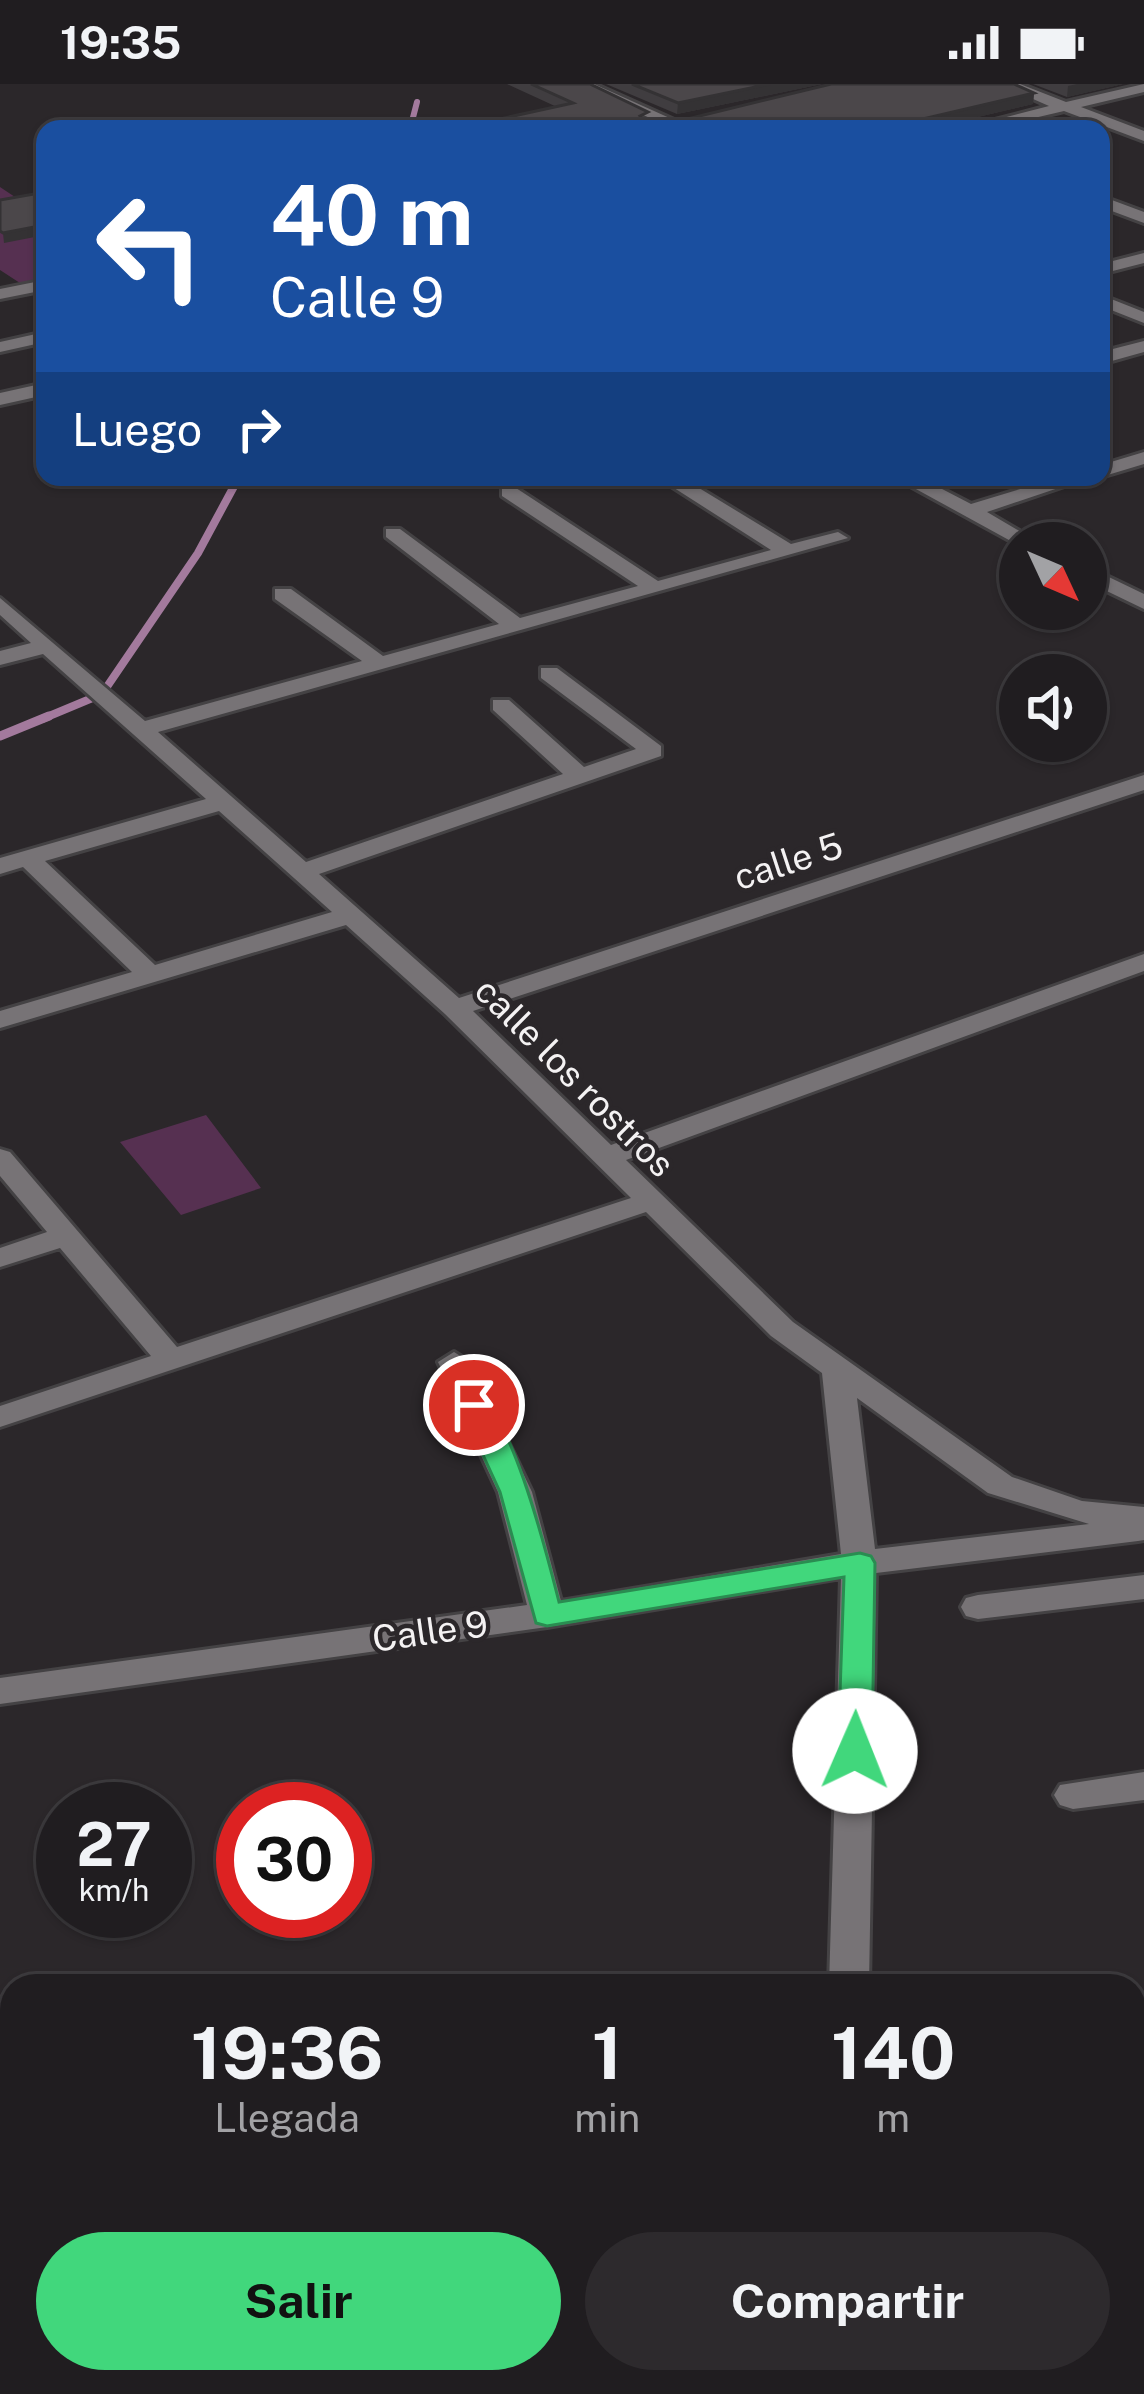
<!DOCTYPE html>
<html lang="es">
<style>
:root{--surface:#201d20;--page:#2d2a2d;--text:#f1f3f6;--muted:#a2a2a5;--line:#3d3b3e;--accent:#41d77c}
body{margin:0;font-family:"Public Sans",sans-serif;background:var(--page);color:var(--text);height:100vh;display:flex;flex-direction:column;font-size:45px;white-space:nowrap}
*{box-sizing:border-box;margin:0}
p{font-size:39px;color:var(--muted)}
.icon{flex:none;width:66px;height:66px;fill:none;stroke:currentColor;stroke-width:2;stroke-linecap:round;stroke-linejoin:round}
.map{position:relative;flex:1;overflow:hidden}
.sheet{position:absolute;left:0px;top:1890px;width:1146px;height:420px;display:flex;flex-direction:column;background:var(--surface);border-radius:36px 36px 0 0;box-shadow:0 3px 9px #0004,0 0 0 3px var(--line)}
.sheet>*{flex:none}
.hud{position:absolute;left:36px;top:36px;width:1074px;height:366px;border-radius:24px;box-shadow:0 3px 9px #0004,0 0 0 3px var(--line);background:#1a4fa0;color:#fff;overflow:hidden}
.needle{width:78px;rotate:134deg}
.controls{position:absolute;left:999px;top:438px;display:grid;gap:24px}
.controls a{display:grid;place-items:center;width:108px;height:108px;border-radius:50%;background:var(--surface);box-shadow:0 3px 9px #0004,0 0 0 3px var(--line);font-size:60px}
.speed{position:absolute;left:36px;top:1698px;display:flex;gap:24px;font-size:60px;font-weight:700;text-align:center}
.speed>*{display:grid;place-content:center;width:156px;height:156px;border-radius:50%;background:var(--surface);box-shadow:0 3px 9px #0004,0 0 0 3px var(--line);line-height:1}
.speed small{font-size:30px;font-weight:400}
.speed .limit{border:18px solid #d22;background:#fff;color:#111}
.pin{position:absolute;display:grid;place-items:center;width:102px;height:102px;color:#fff;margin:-51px;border:6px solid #fff;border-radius:50%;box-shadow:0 3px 12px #0007}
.me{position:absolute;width:132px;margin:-66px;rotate:1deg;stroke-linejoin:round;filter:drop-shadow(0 0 9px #0008)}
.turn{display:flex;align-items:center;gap:42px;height:252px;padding:0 36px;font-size:54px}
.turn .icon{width:156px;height:156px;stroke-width:2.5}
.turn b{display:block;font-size:84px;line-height:102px}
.then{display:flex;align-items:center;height:114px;padding:0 36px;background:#0003;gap:24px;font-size:45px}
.eta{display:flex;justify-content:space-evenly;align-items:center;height:204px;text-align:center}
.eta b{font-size:72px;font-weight:700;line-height:84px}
.button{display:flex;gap:24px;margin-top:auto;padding:24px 36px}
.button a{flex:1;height:138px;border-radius:72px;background:var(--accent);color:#111;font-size:48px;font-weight:700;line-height:138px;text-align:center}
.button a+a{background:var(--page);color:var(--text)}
.status{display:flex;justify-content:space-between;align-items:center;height:84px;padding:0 60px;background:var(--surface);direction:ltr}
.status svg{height:33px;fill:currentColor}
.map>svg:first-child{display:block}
.green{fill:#563051}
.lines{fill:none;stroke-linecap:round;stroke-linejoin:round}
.stream-far2{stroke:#a37a9d;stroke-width:6}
.stream-far1{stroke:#a37a9d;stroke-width:8}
.stream{stroke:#a37a9d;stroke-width:9}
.minor-casing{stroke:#444244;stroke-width:6}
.minor{fill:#777376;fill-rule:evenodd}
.wall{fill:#403d40}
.shaded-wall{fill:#343234}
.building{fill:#4b474a;stroke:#343234;stroke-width:3}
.route{fill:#41d77c;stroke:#2a8c51;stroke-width:3}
.labels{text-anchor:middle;stroke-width:9;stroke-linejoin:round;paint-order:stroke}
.street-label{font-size:36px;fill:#f4f2f3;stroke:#2b272a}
</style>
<div class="status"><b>19:35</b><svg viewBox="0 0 49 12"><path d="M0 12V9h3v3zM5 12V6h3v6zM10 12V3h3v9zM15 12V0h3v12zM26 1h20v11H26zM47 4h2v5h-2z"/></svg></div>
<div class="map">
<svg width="1144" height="2310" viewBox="0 0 1144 2310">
<rect width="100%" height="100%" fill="#2b272a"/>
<path class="green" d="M0,103l45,30v63l-22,5 -23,-15z
M206,1031l55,73 -80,27 -61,-73z"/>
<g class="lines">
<path class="stream-far2" d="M410,45l7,-27"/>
<path class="stream-far1" d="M42,635l60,-25 96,-141 41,-76"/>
<path class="stream" d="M0,652l49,-20"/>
<g class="minor-casing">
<path id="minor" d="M574,0h20l89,40 -13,3z
M999,0h21l46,18 78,-18v8l-63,15 63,24v10l-80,-30 -76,18h-28l89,-23z
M1101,112l43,16v11l-43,-16z
M1144,169v10l-43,11v-10z
M45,196v10l-45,9v-10z
M1101,211l43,17v11l-43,-17z
M45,248v10l-45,10v-10z
M1144,257v11l-43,12v-12z
M45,299v12l-45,10v-12z
M1144,368v12l-43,13v-12z
M657,393h24l110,67 47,-12 10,6 -690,194 148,130 257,-88 -70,-64v-10h16l75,67 52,-18 -95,-71v-10h16l104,78v10l-342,118 140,124 685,-223v15l-671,221 138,134 533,-191v17l-518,189 167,162 219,155 70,24 62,6v33l-6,1 -262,32 -7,413h-40l12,-408 -294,49 -547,77v-26l527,-73 -29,-113 -60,-130 16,-10 16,10 62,130 29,109 280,-47 -19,-181 -51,-37 -125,-124 -646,215v-21l151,-50 -91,-108 -60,19v-19l47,-16 -47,-56v-27l10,3 167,195 454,-149 -186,-184 -99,-89 -346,103v-17l132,-39 -109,-105 -23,7v-16l206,-59 -163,-145 -43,11v-14l31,-8 -31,-28v-17l145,123 217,-60 -87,-62v-10h16l92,67 116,-32 -113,-87v-8h14l120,89 118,-32 -136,-90v-8h14l142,93 113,-31zM219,727l113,101 -177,53 -110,-104zM857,1314l131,95 101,31 -214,25z
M894,393h25l52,27 89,-27h31l-104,35 53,31 -20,3z
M1086,482l58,28v15l-58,-28z
M1144,1491v24l-166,20 -12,-3 -5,-9 5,-9 12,-3z
M1144,1688v28l-71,9 -13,-4 -6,-10 6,-10z
M12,2117v36l-12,1v-36z
M1134,2129l10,1v38l-10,-1z
M820,2298h46v12h-46z"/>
</g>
<use href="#minor" class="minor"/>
</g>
<path class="wall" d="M507,0h83l58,38h27l359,-29 -1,11 -106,25h-455v-4l85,-18z
M606,0h216l-145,30z
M1033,0h90l-56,13z"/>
<path class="shaded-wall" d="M770,0h52l-145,30 1,-11z
M1077,0h46l-56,13 1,-11z
M1034,9l-1,11 -106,25h-47z
M45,141v10l-41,8 -1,-10z"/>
<path class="building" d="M531,0h59l58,28 -8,4 4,6h31l156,-38h183l20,9 -154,36h-399l-9,-4 101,-22z
M632,0h138l-92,19z
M45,108v33l-42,8 -3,-2v-31z"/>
<path class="route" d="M474,1311c37,10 75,168 85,207l301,-49 11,3 4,7 -3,188 -5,9 -12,3 -17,-12 6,-174 -297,49 -11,-3 -36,-131 -40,-87z"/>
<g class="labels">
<g class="street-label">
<text transform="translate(788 777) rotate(-18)" y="13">calle 5</text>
<text transform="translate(575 993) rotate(45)" y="13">calle los rostros</text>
<text transform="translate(430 1547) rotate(-8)" y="13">Calle 9</text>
</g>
</g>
</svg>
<div class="controls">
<a><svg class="needle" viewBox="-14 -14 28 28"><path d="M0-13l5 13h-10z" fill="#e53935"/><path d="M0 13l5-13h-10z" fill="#a2a2a5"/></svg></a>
<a><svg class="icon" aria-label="sound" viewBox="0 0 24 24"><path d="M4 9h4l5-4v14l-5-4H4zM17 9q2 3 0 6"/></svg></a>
</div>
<div class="speed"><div>27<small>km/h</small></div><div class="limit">30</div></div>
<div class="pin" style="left:474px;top:1321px;background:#d93025"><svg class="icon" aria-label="arrive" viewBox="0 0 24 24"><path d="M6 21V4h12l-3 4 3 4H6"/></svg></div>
<svg class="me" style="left:855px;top:1667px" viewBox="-20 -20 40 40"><circle r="19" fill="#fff"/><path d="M0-13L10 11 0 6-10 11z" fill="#41d77c"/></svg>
<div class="hud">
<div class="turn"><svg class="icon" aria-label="left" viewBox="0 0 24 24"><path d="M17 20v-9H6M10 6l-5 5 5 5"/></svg><div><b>40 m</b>Calle 9</div></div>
<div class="then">Luego<svg class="icon" aria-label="right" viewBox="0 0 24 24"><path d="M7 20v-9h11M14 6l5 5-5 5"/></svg></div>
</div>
<section class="sheet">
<div class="eta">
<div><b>19:36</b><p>Llegada</p></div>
<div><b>1</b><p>min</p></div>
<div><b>140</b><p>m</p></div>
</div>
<div class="button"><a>Salir</a><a>Compartir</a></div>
</section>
</div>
